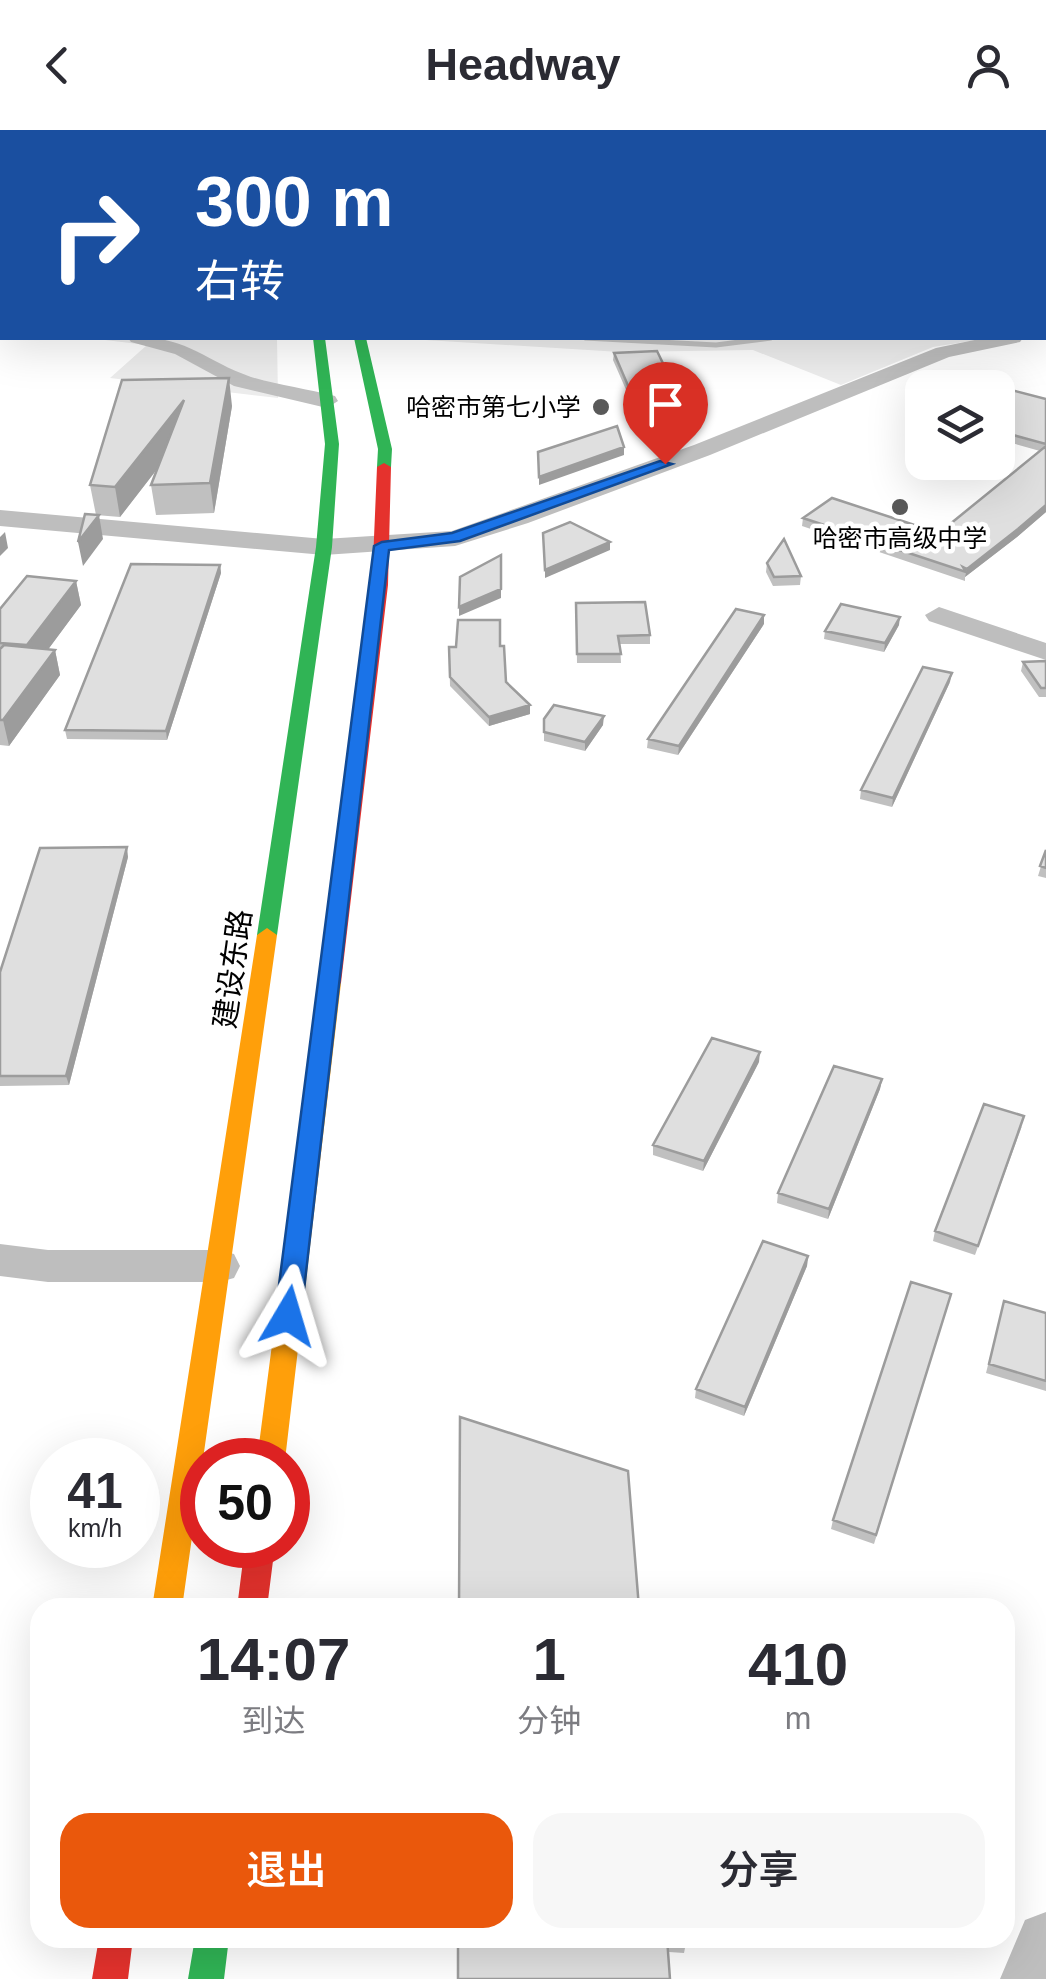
<!DOCTYPE html>
<html lang="zh">
<meta charset="utf-8">
<style>
:root{--surface:#fff;--page:#f7f7f7;--text:#2b2b33;--muted:#7c7c81;--accent:#ea580c}
body{margin:0;font-family:Arial,"Noto Sans SC",sans-serif;background:var(--page);color:var(--text);height:100vh;display:flex;flex-direction:column;font-size:38px;white-space:nowrap}
*{box-sizing:border-box;margin:0}
p{font-size:32px;color:var(--muted)}
.icon{flex:none;width:55px;height:55px;fill:none;stroke:currentColor;stroke-width:2;stroke-linecap:round;stroke-linejoin:round}
.map{position:relative;flex:1;overflow:hidden}
.details{position:absolute;left:30px;top:1468px;width:985px;height:350px;display:flex;flex-direction:column;background:var(--surface);border-radius:30px;box-shadow:0 10px 40px #0002}
.details>*{flex:none}
.top-card{position:absolute;left:0px;top:0px;width:1048px;height:210px;box-shadow:0 10px 40px #0002;background:#1a4fa0;color:#fff;overflow:hidden}
.tools{position:absolute;left:905px;top:240px;display:grid;gap:20px}
.tools a{display:grid;place-items:center;width:110px;height:110px;border-radius:20px;background:var(--surface);box-shadow:0 10px 40px #0002;font-size:50px}
.speed{position:absolute;left:30px;top:1308px;display:flex;gap:20px;font-size:50px;font-weight:700;text-align:center}
.speed>*{display:grid;place-content:center;width:130px;height:130px;border-radius:50%;background:var(--surface);box-shadow:0 10px 40px #0002;line-height:1}
.speed small{font-size:25px;font-weight:400}
.speed .limit{border:15px solid #d22;background:#fff;color:#111}
.pin{position:absolute;display:grid;place-items:center;width:85px;height:85px;color:#fff;margin:-102px -42px;border-radius:50% 50% 50% 0;rotate:-45deg;box-shadow:0 0 10px #0007}
.pin .icon{rotate:45deg}
.me{position:absolute;width:110px;margin:-55px;rotate:7deg;stroke-linejoin:round;filter:drop-shadow(0 0 8px #0008)}
.turn{display:flex;align-items:center;gap:35px;height:210px;padding:0 30px;font-size:45px}
.turn .icon{width:130px;height:130px;stroke-width:2.5}
.turn b{display:block;font-size:70px;line-height:85px}
.eta{display:flex;justify-content:space-evenly;align-items:center;height:170px;text-align:center}
.eta b{font-size:60px;font-weight:600;line-height:70px}
.button{display:flex;gap:20px;margin-top:auto;padding:20px 30px}
.button a{flex:1;height:115px;border-radius:30px;background:var(--accent);color:#fff;font-size:40px;font-weight:600;line-height:115px;text-align:center}
.button a+a{background:var(--page);color:var(--text)}
header{display:flex;justify-content:space-between;align-items:center;height:130px;padding:0 30px;background:var(--surface);font-size:45px;font-weight:600}
.map>svg:first-child{display:block}
.green{fill:#ececec}
.lines{fill:none;stroke-linecap:round;stroke-linejoin:round}
.stream{stroke:#bfbfbf;stroke-width:5}
.street{fill:#bebebe;fill-rule:evenodd}
.fast{fill:#30b455;fill-rule:evenodd}
.slow{fill:#ff9f0a;fill-rule:evenodd}
.jam{fill:#e5322d;fill-rule:evenodd}
.wall{fill:#c0c0c0}
.shaded-wall{fill:#9c9c9c}
.building{fill:#dfdfdf;stroke:#9c9c9c;stroke-width:2.5}
.route{fill:#1a73e8;stroke:#114b97;stroke-width:2.5}
.poi-dot{fill:#595959;stroke:#fff;stroke-width:4}
.labels{text-anchor:middle;stroke-width:9;stroke-linejoin:round;paint-order:stroke}
.far-poi-label{font-size:25px;fill:#000;stroke:#fff;text-anchor:end}
.street-label{font-size:30px;fill:#000;stroke:#fff}
</style>
<header><svg class="icon" aria-label="back" viewBox="0 0 24 24"><path d="M15 5l-7 7 7 7"/></svg>Headway<svg class="icon" aria-label="person" viewBox="0 0 24 24"><circle cx="12" cy="8" r="4"/><path d="M4 21q1-7 8-7t8 7"/></svg></header>
<div class="map">
<svg width="1046" height="1849" viewBox="0 0 1046 1849">
<rect width="100%" height="100%" fill="#fff"/>
<path class="green" d="M88,208h189l1,60 -168,-20 37,-33z
M393,208h596l-56,9 -92,38 -88,-35 -133,2z"/>
<g class="lines">
<path class="stream" d="M585,208l131,7 55,-7"/>
<path class="street" d="M0,15h2v10h-2z
M1045,50h1v10h-1z
M0,166l2,1v12h-2z
M1046,191v13h-1v-13z
M128,208c58,-4 74,22 123,39 27,8 56,12 84,19l3,5 -11,7 -93,-22 -59,-32 -44,-12z
M984,208h39l-3,4 -71,15 -239,98 -182,68 -73,23 -131,9 -324,-29v-16l324,29 128,-8 242,-86 242,-97z
M939,477l107,36v17l-117,-39 -4,-6z
M0,1114l48,6h171l15,4 6,12 -6,12 -15,4h-171l-48,-6z
M1046,1782v67h-46l25,-59z"/>
<path class="fast" d="M323,0h10l1,2h-9z
M313,208h12l14,106 -7,103 -55,388 -10,7 -10,-7 59,-388 9,-103z
M354,208h12l26,111 -1,18 -7,4 -7,-4 1,-18z
M195,1808h34l-5,41h-36z"/>
<path class="slow" d="M267,798l10,7 -95,673h-30l105,-673z
M330,846l11,7 -56,477h-28l62,-477z"/>
<path class="jam" d="M384,333l7,4 -3,118 -47,398 -11,7 -11,-7 53,-398 5,-118z
M245,1415h30l-8,63h-30z
M99,1808h34l-5,41h-36z"/>
</g>
<path class="wall" d="M152,0h52v2h-52z
M614,223l73,60 -1,8 -45,3 -28,-64z
M998,258l48,11v113l-29,25 -52,40v4l-163,-55 1,-8 136,15 101,-82 -42,-12z
M232,276l-18,107 -58,2 -5,-30 7,-17 -38,49 -24,-2 -6,-30z
M767,433l34,13 -1,9 -27,1 -7,-14z
M220,435l1,8 -54,167 -100,-1 -2,-9z
M76,451l5,24 -33,44 7,1 5,25 -51,71 -9,-1v-136z
M576,473l74,32v9h-30l1,19h-44z
M764,494l-86,131 -31,-7 1,-9z
M899,495l-15,27 -60,-13 1,-8z
M500,516l6,36 24,23v9l-41,12 -39,-40 -1,-39z
M1046,531v36h-7l-18,-26 2,-9z
M950,552l-58,125 -32,-8 1,-9z
M544,589l59,6 -18,26 -41,-10z
M1046,720v28l-8,-2z
M128,727l-59,228 -69,1v-114z
M759,932l-56,109 -50,-16v-10z
M882,949l-2,10 -52,130 -51,-16 1,-10z
M1022,996l-47,129 -42,-14 2,-10z
M808,1126l-1,10 -63,150 -49,-18 1,-9z
M951,1164l-77,250 -43,-15 2,-9z
M1004,1171l42,12v78l-60,-18z
M458,1808h229l-3,15z"/>
<path class="shaded-wall" d="M229,248l3,28 -18,107 -4,-30z
M184,270l4,29 -68,88 -5,-30z
M624,317v8l-85,30v-8z
M1046,375v7l-29,25 -52,40 2,-8z
M99,385l4,24 -20,27 -5,-24z
M5,402l3,16 -8,8v-19z
M610,412v8l-65,28v-8z
M501,425v43l-42,18v-9z
M220,435l1,8 -54,167 -1,-9z
M76,451l5,24 -48,65 -6,-25z
M764,485v9l-86,131 1,-9z
M900,487l-1,8 -15,27 1,-9z
M55,520l5,25 -51,71 -6,-26z
M952,543l-2,9 -58,125 1,-9z
M530,575v9l-41,12v-9z
M604,586l-1,9 -18,26v-9z
M127,717l1,10 -59,228 -3,-9z
M760,922l-1,10 -56,109 1,-10z
M882,949l-2,10 -52,130 1,-10z
M808,1126l-1,10 -63,150 1,-9z"/>
<path class="building" d="M657,221l30,62 -46,3 -27,-63z
M229,248l-19,105 -59,2 33,-85 -69,87 -25,-2 32,-105z
M988,254l58,15v45l-48,-13v-43h-16z
M617,296l7,21 -85,30 -1,-25z
M1046,316v59l-28,24 -51,40 -4,-2 3,5 -163,-54 29,-20 107,35z
M85,384l14,1 -21,27z
M570,392l40,20 -65,28 -2,-37z
M784,409l17,37 -27,1 -7,-14z
M501,425v34l-42,18 1,-30z
M131,434l89,1 -54,166 -101,-1z
M27,446l49,5 -49,64 -27,-2v-34z
M645,472l5,33 -32,1 3,18h-44l-1,-51z
M841,474l59,13 -15,26 -60,-12z
M736,479l28,6 -85,131 -31,-7z
M458,490h42v26h4l2,36 24,23 -41,12 -39,-40 -1,-30h7z
M4,515l51,5 -52,70h-3v-71z
M1046,531v27h-5l-18,-26z
M923,537l29,6 -59,125 -32,-8z
M554,575l50,11 -19,26 -41,-10v-13z
M127,717l-61,229h-66v-104l40,-124z
M1046,720v18l-6,-2z
M712,908l48,14 -56,109 -51,-16z
M834,936l48,13 -53,130 -51,-16z
M984,974l40,12 -46,130 -43,-15z
M763,1111l45,15 -63,151 -49,-18z
M911,1152l40,12 -75,241 -43,-15z
M1004,1171l42,12v68l-57,-17z
M460,1287l168,54 11,137h-180z
M458,1808h209l3,41h-212z"/>
<path class="route" d="M660,331l12,3 -212,77 -71,9 -88,766 -3,7 -10,3 -9,-3 -4,-7 99,-770 8,-4 70,-9z"/>
<g class="poi-dot">
<circle cx="601" cy="277" r="10"/>
<circle cx="900" cy="377" r="10"/>
</g>
<g class="labels">
<g class="far-poi-label">
<text x="581" y="286">哈密市第七小学</text>
<text x="900" y="417" text-anchor="middle">哈密市高级中学</text>
</g>
<g class="street-label">
<text transform="translate(233 839) rotate(-82)" y="10">建设东路</text>
</g>
</g>
</svg>
<div class="tools">
<a><svg class="icon" aria-label="layers" viewBox="0 0 24 24"><path d="M12 4l9 5-9 5-9-5zM3 14l9 5 9-5"/></svg></a>
</div>
<div class="speed"><div>41<small>km/h</small></div><div class="limit">50</div></div>
<div class="pin" style="left:665px;top:334px;background:#d93025"><svg class="icon" aria-label="arrive" viewBox="0 0 24 24"><path d="M6 21V4h12l-3 4 3 4H6"/></svg></div>
<svg class="me" style="left:288px;top:1186px" viewBox="-20 -20 40 40"><path d="M0-17L14 15 0 8-14 15z" fill="#1a73e8" stroke="#fff" stroke-width="4"/></svg>
<div class="top-card">
<div class="turn"><svg class="icon" aria-label="right" viewBox="0 0 24 24"><path d="M7 20v-9h11M14 6l5 5-5 5"/></svg><div><b>300 m</b>右转</div></div>
</div>
<section class="details">
<div class="eta">
<div><b>14:07</b><p>到达</p></div>
<div><b>1</b><p>分钟</p></div>
<div><b>410</b><p>m</p></div>
</div>
<div class="button"><a>退出</a><a>分享</a></div>
</section>
</div>
